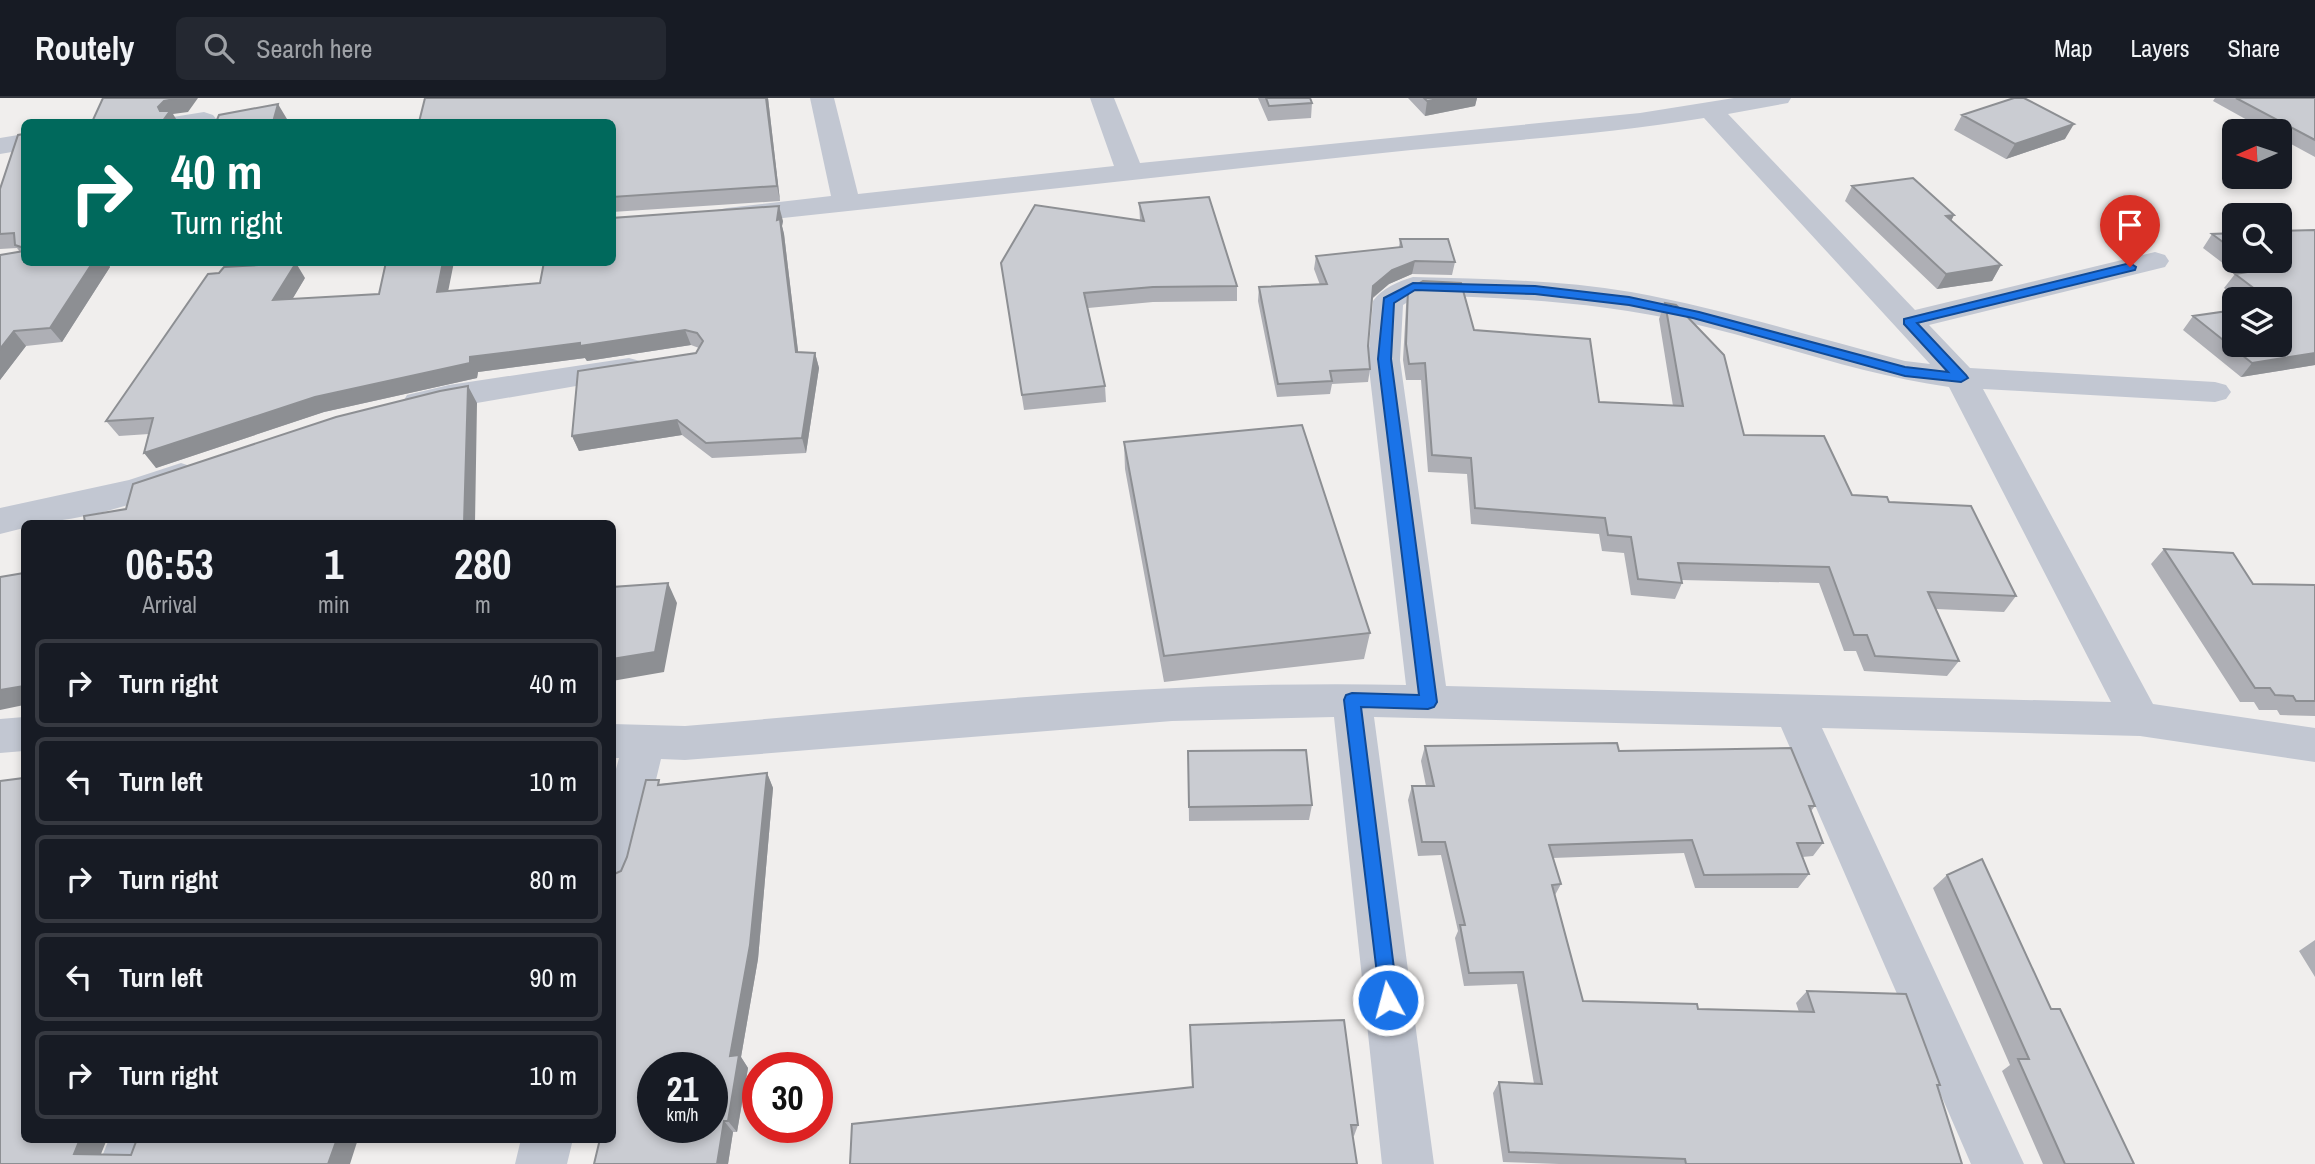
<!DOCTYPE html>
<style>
:root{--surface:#171b24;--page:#242831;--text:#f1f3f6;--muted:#9ea1a6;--line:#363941}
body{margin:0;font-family:"Archivo Narrow",sans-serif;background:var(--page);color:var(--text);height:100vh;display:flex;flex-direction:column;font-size:26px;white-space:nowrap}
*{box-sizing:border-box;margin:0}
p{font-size:23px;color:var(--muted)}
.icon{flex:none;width:38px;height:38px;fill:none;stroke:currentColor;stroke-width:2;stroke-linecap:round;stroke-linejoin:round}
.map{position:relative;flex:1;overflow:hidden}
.details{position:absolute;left:21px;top:422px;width:595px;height:623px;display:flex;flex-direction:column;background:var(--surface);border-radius:10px;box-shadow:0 4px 10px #0003}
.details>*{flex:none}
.guide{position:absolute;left:21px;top:21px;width:595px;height:147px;border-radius:10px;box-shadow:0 4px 10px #0003;background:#00695c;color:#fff;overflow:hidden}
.needle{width:46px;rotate:267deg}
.controls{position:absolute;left:2222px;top:21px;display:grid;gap:14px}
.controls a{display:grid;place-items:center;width:70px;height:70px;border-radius:10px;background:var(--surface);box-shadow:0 4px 10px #0003;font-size:35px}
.speed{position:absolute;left:637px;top:954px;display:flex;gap:14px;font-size:35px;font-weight:700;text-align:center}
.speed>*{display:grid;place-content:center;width:91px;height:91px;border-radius:50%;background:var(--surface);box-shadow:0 4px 10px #0003;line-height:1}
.speed small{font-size:18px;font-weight:400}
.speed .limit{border:10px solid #d22;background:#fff;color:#111}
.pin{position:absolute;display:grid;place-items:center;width:60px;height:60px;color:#fff;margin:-72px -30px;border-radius:50% 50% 50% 0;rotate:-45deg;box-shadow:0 0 7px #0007}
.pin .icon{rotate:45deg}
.me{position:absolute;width:77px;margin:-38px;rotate:353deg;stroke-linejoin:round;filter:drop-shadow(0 0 5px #0008)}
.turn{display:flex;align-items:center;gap:24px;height:147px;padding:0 35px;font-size:32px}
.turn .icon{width:91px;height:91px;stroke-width:2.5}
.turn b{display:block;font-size:49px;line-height:60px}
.eta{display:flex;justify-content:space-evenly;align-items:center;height:119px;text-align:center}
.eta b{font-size:42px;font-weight:700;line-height:49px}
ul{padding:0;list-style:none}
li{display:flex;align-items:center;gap:21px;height:88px;margin:0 14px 10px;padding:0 21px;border:4px solid var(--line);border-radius:10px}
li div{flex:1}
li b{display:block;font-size:26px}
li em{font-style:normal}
header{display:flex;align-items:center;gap:42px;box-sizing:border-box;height:98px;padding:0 35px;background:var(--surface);border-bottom:2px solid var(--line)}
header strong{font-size:33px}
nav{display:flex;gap:38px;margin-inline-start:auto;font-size:24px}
.search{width:490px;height:63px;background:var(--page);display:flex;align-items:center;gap:18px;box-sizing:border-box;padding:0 24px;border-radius:10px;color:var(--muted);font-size:26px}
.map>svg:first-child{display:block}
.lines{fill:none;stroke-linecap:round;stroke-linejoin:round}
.street{fill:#c2c7d2;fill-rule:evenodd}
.wall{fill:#aeafb5}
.shaded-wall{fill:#8d8f93}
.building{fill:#caccd2;stroke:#8d8f93;stroke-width:2;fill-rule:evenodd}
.route{fill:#1a73e8;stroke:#114b97;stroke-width:2}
</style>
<header>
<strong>Routely</strong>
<div class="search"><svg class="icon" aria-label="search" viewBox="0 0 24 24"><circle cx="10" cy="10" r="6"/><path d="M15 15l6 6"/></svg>Search here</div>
<nav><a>Map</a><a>Layers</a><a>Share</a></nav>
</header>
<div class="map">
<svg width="2315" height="1066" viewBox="0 0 2315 1066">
<rect width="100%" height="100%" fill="#f0eeed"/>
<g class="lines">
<path class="street" d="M810,0h24l24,96 256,-28 -24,-68h24l26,65 500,-50 94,-15h57l-3,5 -60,11 187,196 240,-58 10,3 4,6 -4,6 -236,58 41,43 245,14 11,3 5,7 -5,7 -11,3 -232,-13 170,315 162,24v34l-175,-26 -318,-8 202,436h-53l-190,-437 -407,-10 60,447h-52l-48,-447 -162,4 -487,39 -24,-1 -27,112 -6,14 -16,6v-107l7,-26h-7v-34l73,2c239,-20 480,-47 721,-41l-38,-325 5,-59c8,-12 26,-20 40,-24 73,2 146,3 218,15 92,17 183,45 274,69l25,3 -226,-246c-110,18 -221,24 -331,36 -216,23 -431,47 -646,70l-10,-2 -4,-6 4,-6 10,-2 104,-12zM1419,197c91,3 181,7 271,28 87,20 171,52 259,64l162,315 -665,-16 -46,-326 3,-55z
M204,14l9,3 4,5 -2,2h-46l4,-5z
M24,36v16l-24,4v-16z
M629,260l11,3 5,7 -5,7 -221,38 -12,-4 -4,-7 4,-7 42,-10z
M181,365l12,4 5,8 -5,8c-53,19 -112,40 -169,40v5l-24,6v-26l129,-28z
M24,619v34l-24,2v-34z
M109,1041h52l-10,25h-52z
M521,1041h52l-6,25h-52z"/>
</g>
<path class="wall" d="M425,0h343l12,103 -168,11v-90z
M1258,0h52l2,5 -1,15 -43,3z
M1408,0h69l-2,8 -50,10z
M2215,0h100v59l-35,-19v-7h-13l-54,-30z
M1962,17l103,24 -59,20 -52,-29z
M24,36v128h83l3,5 -48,75 -36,4 -26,34v-125l20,-3 -3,-4 -17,1v-60z
M1852,88l102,29 -3,6 50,44 -9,16 -55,8 -92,-88z
M1139,105l98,83v15l-84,1 -65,6 17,78 1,16 -82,8 -23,-147 139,-43z
M783,123l-1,5 2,8 14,118 17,1 4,15 -13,85 -94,5 -30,-23 -103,16 -7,-15 124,-83 3,-5 -8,-3 -104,16 -2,-3 -107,14 -1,6 -153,34 -168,56 -7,-34 -30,2 -13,-15 199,-143 -13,21 156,-8 92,-8z
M2315,132v135l-74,12 -58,-47 10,-14 42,29 45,-46h-41l-15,-11 11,-14h2l-34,-26 9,-14 23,-1v28h45z
M1400,141l55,23 -3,13 -40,-1 -23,10 -17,15 -4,47 2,23 -2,13 -36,2 -2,10 -53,3 -19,-96 1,-14 61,-2 -6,-16 2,-13 83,-8z
M1408,192l66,40 125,72 74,4 -14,-87 6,-16 79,132 108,60 37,7 127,94 -12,16 -68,-3 23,52 -12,15 -83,-5 -8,-20h-12l-25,-68 -138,-3 1,3 -7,16 -44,-4 -7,-42 -22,-2 -3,-17 -128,-10 -4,-50 -39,-2 -7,-92h-15l-3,-20 3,-54z
M1124,344l246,191 -6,26 -200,23 -39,-213z
M2164,451l89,35 62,1v131l-35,-1 -3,-5h-18l-5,-8h-14l-89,-138z
M1425,648l194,5 196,55 -4,5 12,32 -10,13 -11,1 7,17 -11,14h-103l-11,-35 -131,5 8,26 -6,11 28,106 115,8 101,3 -3,-9 11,-12 133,94 -2,2 24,77h-403l-56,-2 -10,-69 6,-11 35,2 -17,-100 -53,2 -9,-48 3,-7 -17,-76 -23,1 -10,-56 4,-14h14l-5,-25z
M1188,653l124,54 -3,15 -120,1z
M767,675l6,15 -15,171 -17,98 7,11 -11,64h-4l-5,32h-134l18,-25 9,-268 40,-87z
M1947,777l104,134 83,155h-91l-41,-93 8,-6 -77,-177z
M2315,842v37l-16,-26z
M1190,927l168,100 -4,11 -162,-49 -2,-49z"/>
<path class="shaded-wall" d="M180,0h18l-10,14 -15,2 5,8h-16l-4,-15 6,-6z
M766,0h2l12,103 -3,-15z
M1444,0h33l-2,8 -50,10 2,-15z
M278,6l9,15 -1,3h-13z
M2074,26l-9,15 -59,20 9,-15z
M779,108l4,15 -1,5 2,8 16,133 -4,-15 -19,-132z
M1954,117l-8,16v-15z
M1415,163l-3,13 -23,10 -18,15 2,-13 19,-16z
M93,164h14l3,5 -48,75 -12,-14z
M443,164h11l-9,45 -8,-15z
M296,165l9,15 -22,37 -10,-15z
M2001,167l-9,16 -55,8 9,-15z
M685,232l6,15 -104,16 -2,-3 -107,14 -1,6 -153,34 -168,56 -12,-15 171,-56 155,-40z
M14,233l12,15 -26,34v-31z
M815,255l4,15 -13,85 -4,-15z
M2315,255v12l-74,12 11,-14z
M468,288l9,17 -2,120h-11z
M677,322l5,15 -103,16 -7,-15z
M668,485l9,20 -13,69 -52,9v-22z
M24,588v19l-24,5v-20z
M767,675l6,15 -15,171 -17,98 7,11 -11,64 -9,-11 2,-65z
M724,1023l9,11 -5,32h-11z
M80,1041h27l-10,25 -23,-10z
M337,1041h21l-8,25h-22z"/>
<path class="building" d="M103,0h77l-16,3 -6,6 2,4h10l-8,11h-70z
M425,0h341l11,88 -165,11v-75h-193z
M1266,0h44l2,5 -43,3z
M1424,0h20l-17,3z
M2014,0h10l50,26 -59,20 -53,-29z
M2236,0h79v42z
M278,6l-5,18h-57l3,-7z
M24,36v114l-9,-3 -1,-12 -14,1v-45l18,-54z
M1913,80l41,37 -8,1 55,49 -55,9 -94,-88z
M1209,99l28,89 -84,1 -69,6 21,93 -83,9 -21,-132 34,-58 109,16 -5,-18z
M779,108l-2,14 3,-1 16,133 19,1 -13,85 -96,5 -29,-23 -105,16 6,-65 118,-18 7,-12 -6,-8 -12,-3 -105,16v-3l-110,14v6l-155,34 -171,56 9,-35 -47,3 102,-147 11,-1 5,-6 72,-4 -23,37 106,-6 7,-32h57l-6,30 103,-9 4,-21h68v-44z
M2315,132v123l-63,10 -59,-47 42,-6v35h45v-46h-12l-33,-25 26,-4 -13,-9h32v-30z
M2235,135v18l-23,-17z
M1400,141h48l7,23 -40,-1 -23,9 -19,16 -5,60 2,23 -40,2 2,10 -54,3 -19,-97 68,-3 -11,-28 86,-9z
M24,153v11h69l-43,66 -36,3 -14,18v-94z
M1423,183l38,2 13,47 116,9 9,63 84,4 -18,-103 11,2 48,50 20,80 80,1 28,59 35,2 2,5 82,4 45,90 -88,-4 31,69 -84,-5 -8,-21h-13l-25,-68 -151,-4 4,20 -44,-4 -7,-42 -23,-2 -3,-17 -130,-10 -4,-50 -39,-3 -7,-92 -16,1 -3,-20 2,-54z
M468,288l-4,137h-379l-1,-7 42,-7 7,-25 203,-67 104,-26z
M1302,327l68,208 -206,23 -40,-214z
M2164,451l69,4 20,31 62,1v116h-19l-3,-5 -18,-1 -5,-7h-15z
M24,475v113l-24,4v-113z
M668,485l-13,69 -43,7v-72z
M1617,645l2,8 172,-3 24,58h-6l14,37h-26l12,31 -105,1 -12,-35 -143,5 12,39 -9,1 31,116 114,3 1,5 116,3 -7,-21 99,3 34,91h-3l25,79h-276l-1,-5 -176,-7 -10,-70 43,2 -19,-112 -54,1 -9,-48h5l-20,-83h-23l-10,-56h22l-9,-40z
M1306,652l6,55 -123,2 -1,-56z
M767,675l-17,172 -20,111 9,-1 -11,66h-4l-7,43h-123l6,-25h12v-264l9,-4 6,-14 19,-77h13l-1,5zM653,970h59v59h-59z
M24,680v361h56l-6,15 57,1 6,-16h200l-9,25h-328v-383z
M1982,761l69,150h9l74,155h-69l-47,-105h11l-82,-184z
M1344,922l14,105h-7l6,39h-507l2,-40 341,-37 -3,-62z"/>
<path class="route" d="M2130,165l6,4 -1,3 -218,53 49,52 2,3 -7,4 -56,-6 -212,-58 -64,-13 -94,-11 -120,-4 -21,13 -3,56 46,343 -3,5 -6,2 -67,-2 37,293 -3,7 -7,3 -7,-3 -37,-307 2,-5 6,-2 67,2 -41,-336 6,-61 29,-15 122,3 94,11 70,15 206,55 43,5 -44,-48v-5z"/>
</svg>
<div class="controls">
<a><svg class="needle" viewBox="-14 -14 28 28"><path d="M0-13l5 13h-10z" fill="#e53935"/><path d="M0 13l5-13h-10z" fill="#9ea1a6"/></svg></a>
<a><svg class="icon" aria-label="search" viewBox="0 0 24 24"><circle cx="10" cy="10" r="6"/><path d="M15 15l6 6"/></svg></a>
<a><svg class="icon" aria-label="layers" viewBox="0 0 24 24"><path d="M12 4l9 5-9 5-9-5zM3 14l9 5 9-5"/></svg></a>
</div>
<div class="speed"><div>21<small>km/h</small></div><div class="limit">30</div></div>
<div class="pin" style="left:2130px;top:169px;background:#d93025"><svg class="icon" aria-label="arrive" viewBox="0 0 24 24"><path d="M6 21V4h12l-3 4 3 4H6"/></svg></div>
<svg class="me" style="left:1388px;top:902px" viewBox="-20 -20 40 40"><circle r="17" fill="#1a73e8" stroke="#fff" stroke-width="3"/><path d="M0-11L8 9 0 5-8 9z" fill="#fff"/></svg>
<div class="guide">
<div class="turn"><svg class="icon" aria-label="right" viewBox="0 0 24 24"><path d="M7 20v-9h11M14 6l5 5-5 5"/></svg><div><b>40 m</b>Turn right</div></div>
</div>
<section class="details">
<div class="eta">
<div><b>06:53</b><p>Arrival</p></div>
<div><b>1</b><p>min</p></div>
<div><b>280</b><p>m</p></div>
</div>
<ul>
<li><svg class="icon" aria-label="right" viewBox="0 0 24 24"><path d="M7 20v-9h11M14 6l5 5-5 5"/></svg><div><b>Turn right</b></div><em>40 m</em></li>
<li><svg class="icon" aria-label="left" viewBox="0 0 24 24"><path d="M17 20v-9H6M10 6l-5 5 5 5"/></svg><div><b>Turn left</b></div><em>10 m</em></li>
<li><svg class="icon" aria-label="right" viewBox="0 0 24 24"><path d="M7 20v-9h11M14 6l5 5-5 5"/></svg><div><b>Turn right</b></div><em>80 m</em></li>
<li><svg class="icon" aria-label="left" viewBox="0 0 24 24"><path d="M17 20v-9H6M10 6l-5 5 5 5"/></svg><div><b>Turn left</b></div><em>90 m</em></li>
<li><svg class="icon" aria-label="right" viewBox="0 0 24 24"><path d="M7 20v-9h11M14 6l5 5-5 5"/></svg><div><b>Turn right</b></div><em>10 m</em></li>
</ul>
</section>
</div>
